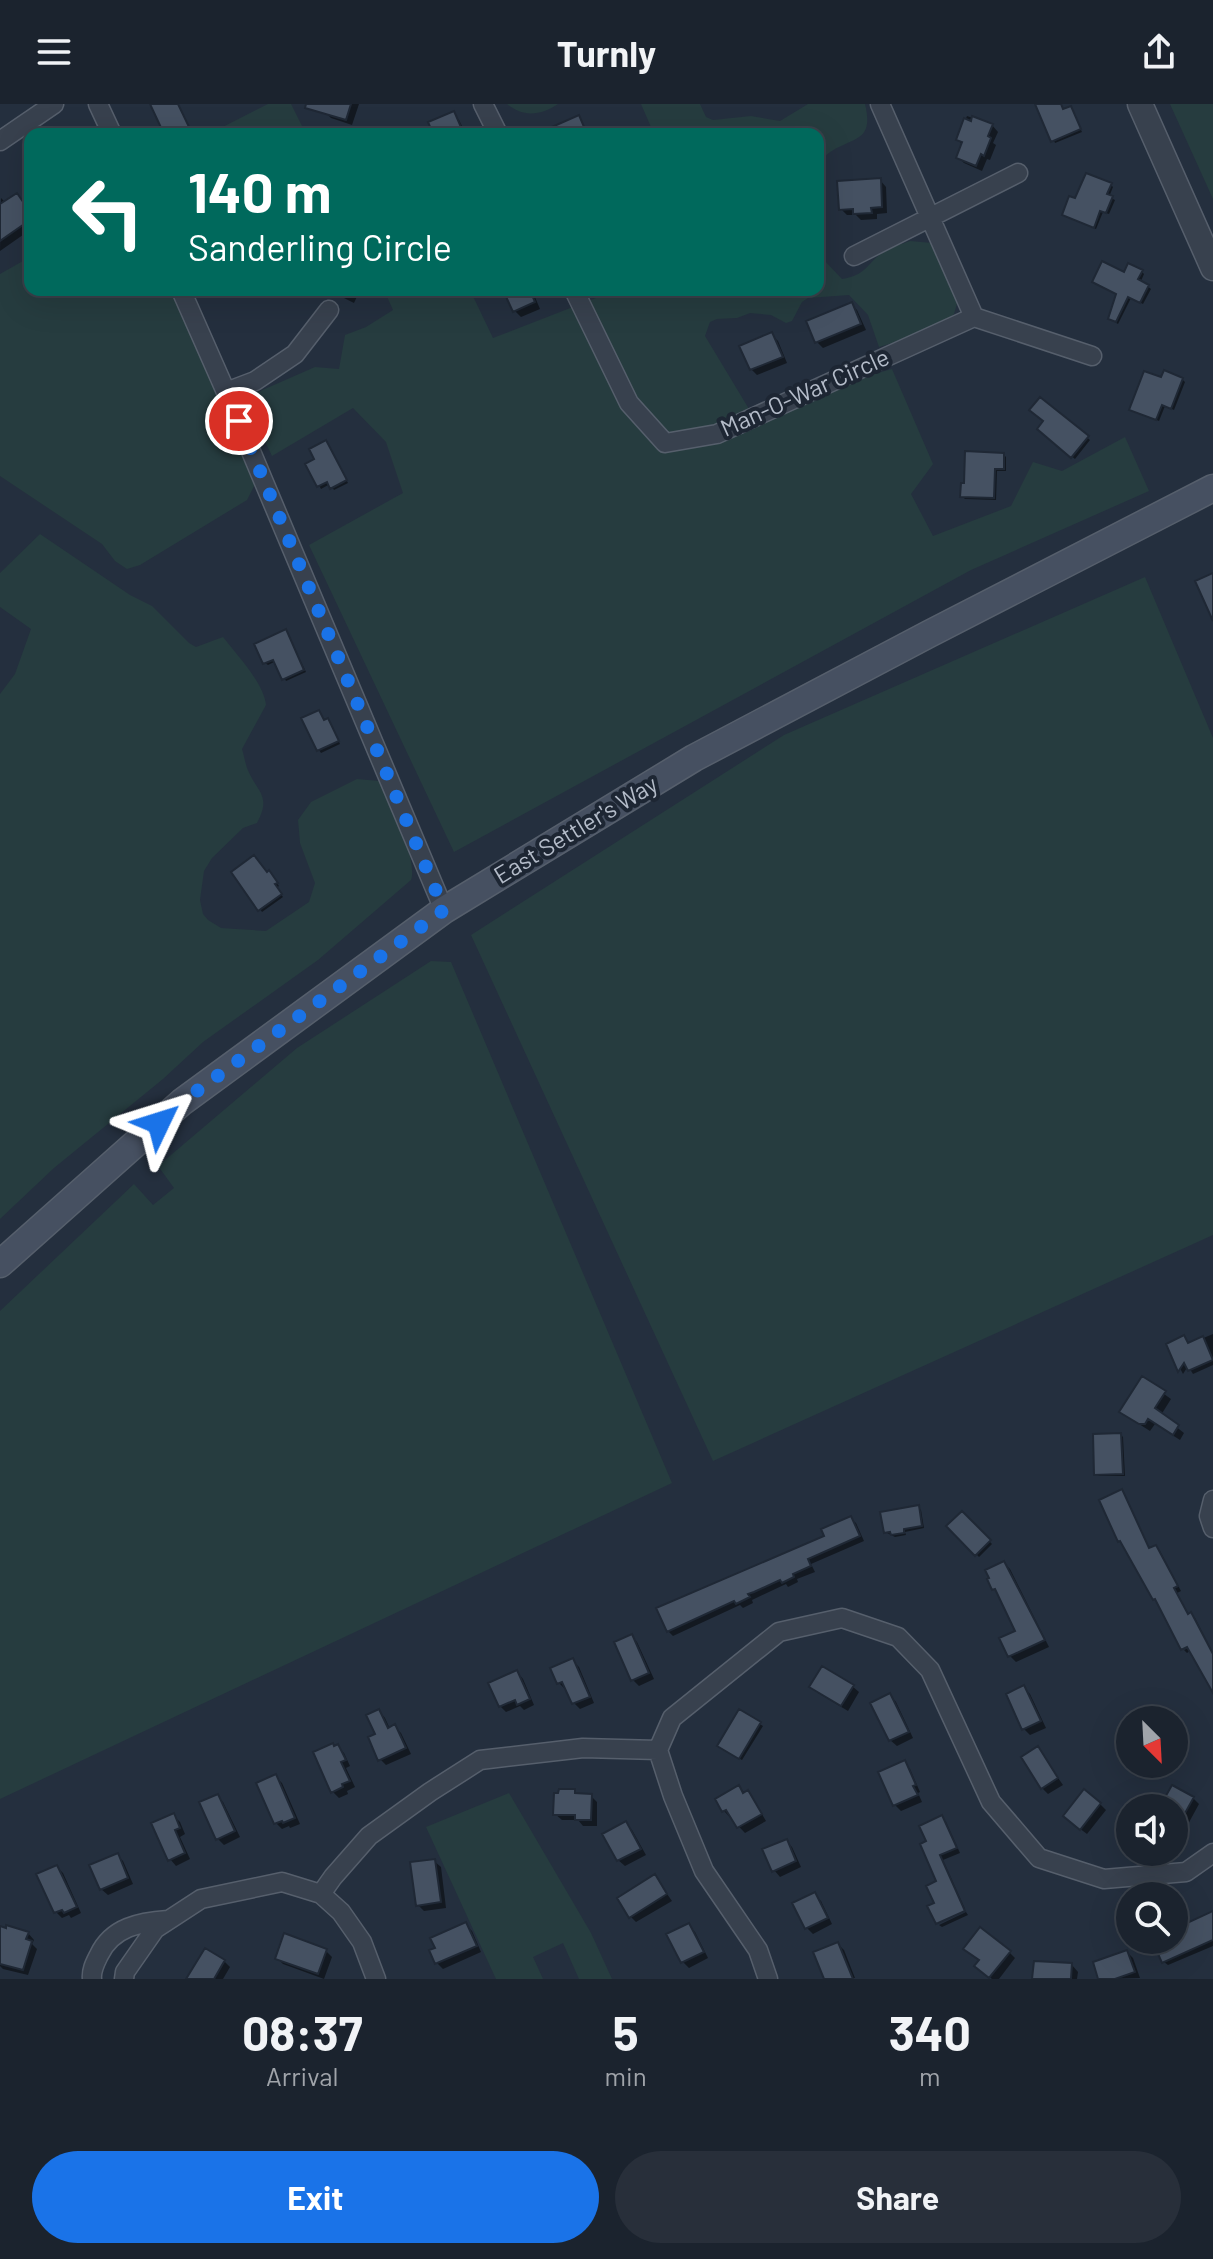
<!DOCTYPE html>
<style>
:root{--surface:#1b232e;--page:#282f3a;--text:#f1f3f6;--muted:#a0a4aa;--line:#39404a;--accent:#1a73e8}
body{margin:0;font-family:Barlow,sans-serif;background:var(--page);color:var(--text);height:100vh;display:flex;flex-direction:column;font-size:30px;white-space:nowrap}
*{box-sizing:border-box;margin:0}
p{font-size:26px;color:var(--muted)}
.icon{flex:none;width:44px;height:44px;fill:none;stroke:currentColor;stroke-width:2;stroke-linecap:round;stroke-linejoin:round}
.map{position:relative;height:1875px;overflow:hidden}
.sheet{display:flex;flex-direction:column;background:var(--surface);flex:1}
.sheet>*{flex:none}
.top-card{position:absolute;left:24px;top:24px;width:800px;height:168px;border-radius:16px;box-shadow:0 8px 32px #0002,0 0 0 2px var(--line);background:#00695c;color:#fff;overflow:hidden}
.needle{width:52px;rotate:156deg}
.tools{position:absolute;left:1116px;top:1602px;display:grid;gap:16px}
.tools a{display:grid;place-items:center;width:72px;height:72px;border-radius:50%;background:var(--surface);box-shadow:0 8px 32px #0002,0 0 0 2px var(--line);font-size:40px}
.pin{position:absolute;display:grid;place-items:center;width:68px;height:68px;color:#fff;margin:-34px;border:4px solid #fff;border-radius:50%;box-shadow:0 2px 8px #0007}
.me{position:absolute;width:88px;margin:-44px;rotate:49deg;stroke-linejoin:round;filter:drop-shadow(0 0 6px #0008)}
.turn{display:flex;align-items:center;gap:28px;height:168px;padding:0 32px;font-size:36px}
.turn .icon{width:104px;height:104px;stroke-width:2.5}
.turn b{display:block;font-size:56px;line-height:68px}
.eta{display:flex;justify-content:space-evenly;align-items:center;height:136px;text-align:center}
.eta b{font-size:48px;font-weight:700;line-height:56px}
.cta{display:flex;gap:16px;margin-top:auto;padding:16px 32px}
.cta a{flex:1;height:92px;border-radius:48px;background:var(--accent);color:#fff;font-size:32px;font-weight:700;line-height:92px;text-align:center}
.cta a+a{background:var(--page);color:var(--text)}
header{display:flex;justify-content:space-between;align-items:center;height:104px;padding:0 32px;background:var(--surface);font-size:36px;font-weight:700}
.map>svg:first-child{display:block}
.green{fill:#263c3f}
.shadow{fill:#0007}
.building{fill:#455162;stroke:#1f2835;stroke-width:2}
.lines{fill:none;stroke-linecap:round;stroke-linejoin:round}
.minor-casing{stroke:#565f6c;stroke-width:21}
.tertiary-casing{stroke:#565f6c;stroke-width:27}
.secondary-casing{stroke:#565f6c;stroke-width:29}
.minor{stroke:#38414e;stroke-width:18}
.tertiary{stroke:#38414e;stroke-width:24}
.secondary{stroke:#465061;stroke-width:26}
.route{stroke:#1a73e8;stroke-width:14;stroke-dasharray:0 25.2}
.labels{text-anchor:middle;stroke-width:8;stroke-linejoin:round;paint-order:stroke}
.street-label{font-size:24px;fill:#b4bcc9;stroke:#1d2633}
</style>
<header><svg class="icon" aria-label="menu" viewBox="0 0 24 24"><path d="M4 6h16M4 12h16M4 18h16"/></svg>Turnly<svg class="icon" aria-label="share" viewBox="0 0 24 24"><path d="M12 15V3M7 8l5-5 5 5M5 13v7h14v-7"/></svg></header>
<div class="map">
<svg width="1213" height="1875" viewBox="0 0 1213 1875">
<rect width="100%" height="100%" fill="#242f3e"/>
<path class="green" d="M268,0h23l15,30h-97z
M507,0h51c-16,11 -35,14 -51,0z
M641,0h59l6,13 7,3 38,-4 29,5 28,-17h57c9,37 -10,33 -33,47 -6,3 -10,9 -14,14v-31h-164z
M1170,0h43v95z
M910,137l22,2 26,57 -4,14 -22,17 -53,16 -11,-32 -19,-20 -41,3 -6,4 -10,19 -6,2 -15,-8 -21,-2 -13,5 -20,1 -7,3 -5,14 44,73 143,-40 41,95 -22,30 22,42 78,-30 22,-44 29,9 63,-34 24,54 -178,79 -517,282 -145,-307 94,-52 -17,-51 -33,-34 -81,48 -28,-58 71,-31 24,2 6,-34 21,-8 27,-17 -9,-20h86l23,48 103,-40 13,-8h209v-40l4,8 20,21c26,-4 24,-16 43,-28 8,-5 17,-7 25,-10z
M30,153v33h142l82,189v7l-7,14 -107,65 -13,4 -12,-8 -13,-17 -102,-68v-202z
M40,430l90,61 22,11 37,37 7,4 27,-10c13,17 41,46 43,68l-24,44c2,6 3,13 5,19 10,25 25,27 10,55l-14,5 -31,30 -8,13 -4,29 3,14 5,6 13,8 45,3 43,-29 6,-19 -15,-40 -2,-23 13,-18 46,-23 22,2c3,6 8,11 11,17 8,14 27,68 21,82l-93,80 -115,82 -40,37 -109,89 -54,51v-525l15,-20 16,-45 -31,-22v-34z
M1145,473l68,161v497l-500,226 -242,-526 313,-200z
M431,857l20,1 221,521 -672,316v-488l134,-127 19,21 21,-17 -16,-22 139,-118z
M509,1689l82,140 21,46h-33l-16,-36 -30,14 10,22h-47l-70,-152z"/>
<path class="shadow" d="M327,0h32l-7,21 -21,-7 -6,-6z
M1037,0h24l3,7 7,-3 11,24 -27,11z
M453,10l6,6 5,10 2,-1 5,5h-36z
M967,12l25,9 6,7 -5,11 3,2 -6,15 -3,-1 -5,12 -18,-8 -6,-6 5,-12 -5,-5z
M880,76l6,7 1,26 -10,1v5l-16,1 -5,-5h-9l-6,-6z
M1111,81l2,2 -4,10 6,3 -6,14 -6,-2 -7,17 -30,-12 10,-17z
M1,94l5,5 24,9v18l-30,21z
M1142,168l2,2 -3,7 10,8 -8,15 -12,-6 -13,26 -5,-3 -3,-2 15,-44z
M328,186h32l-6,13z
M505,186h27l8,19 -19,8 -6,-6z
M851,200l6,6 9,20 -43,18 -6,-6z
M772,231l6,6 9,22 -30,12 -6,-6z
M1182,275l3,3 -11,28 -9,-4 -6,15 -28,-12 32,-29z
M1041,295l49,41 -15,19 -36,-30 7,-7z
M328,341l20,38 -14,7 -4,-6 -9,5 -13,-24 9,-5z
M1004,351l2,2v14h-9l-1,29 -31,-1 -3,-3 4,-11z
M286,527l20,41 -20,9 -10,-20 -8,4 -3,-2z
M325,618l5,1 10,21 -19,9 -2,-3z
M267,770l4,1 8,11 -3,2 7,9 -21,15 -2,-3z
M1213,1230v31l-20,9 -5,-8 -5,8 -15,-29 16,-7 5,6z
M1143,1275l28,20 -10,16 23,18 -4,7 -25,-16 -5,7 -22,-14z
M1121,1331l2,2 2,39h-26l-3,-2z
M1121,1388l4,4 25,54 5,-3 5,4 21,40 -4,2 12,22 2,-1 4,4 18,35v36l-22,-39 -4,3 -3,-3 13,-6 -43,-45z
M918,1403l3,3 3,18 -19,4 1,3 -11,2 -10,-5z
M962,1410l30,30 -13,13 -30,-31z
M850,1414l6,5 8,18 -53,23 4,8 -18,7 1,3 -10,5 -2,-3 -34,16 1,3 -10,5 -3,-3 -67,31 -5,-5 158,-94z
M1004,1459l6,6 39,78 -33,15 -6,-6 8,-24 -18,-37 -6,-6z
M631,1532l6,6 17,37 -15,7 -6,-6z
M573,1557l6,6 15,36 -14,6 -6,-6 -7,-15 -2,1 -6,-6z
M517,1568l6,7 11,26 -10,5 -4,-4 -14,6 -6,-6z
M852,1582l7,6 -11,19 -30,-18 -6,-6z
M1024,1584l6,6 16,34 -16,7 -6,-6z
M890,1591l6,7 17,36 -16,8 -7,-6z
M379,1607l6,7 5,11 5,-2 6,6 10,21 -25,11 -6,-6 -2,-24z
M740,1608l23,14 -21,34 -21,-12z
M338,1643l6,6 6,13 -4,2 9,19 -8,4 1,3 -9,4 -6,-6 2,-44z
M1038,1645l25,36 -15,9 -6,-6z
M904,1659l6,6 10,23 -2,1 4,9 -21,9 -6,-6z
M276,1673l6,6 18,41 -10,4 -1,-2 -7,3 -6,-6z
M738,1683l15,12 13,22 -21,12 -21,-22z
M574,1687l4,5h13l6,6v24h-14l-5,-6h-16l-7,-6z
M217,1692l6,6 17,35 -16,8 -6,-6z
M1193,1694l6,6 -18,33 -7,-4v-25h-12z
M1100,1700l6,6 -19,24 -16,-12z
M173,1711l7,7 5,12 -5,3 10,22 -14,7 -6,-7z
M942,1714l4,4 14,31 -17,7 22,49 -28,12 2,-39 -10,-40z
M626,1719l6,7 14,25 -21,11 -7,-6z
M786,1737l6,6 9,20 -21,10 -6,-7z
M117,1751l6,6 10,23 -25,11 -7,-6z
M434,1757l7,6 5,41 -22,3 -6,-6z
M57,1763l6,6 18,40 -10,5 -2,-3 -7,3 -6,-6z
M655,1773l17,24 -36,21 -6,-6z
M815,1791l6,6 11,23 -19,10 -6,-6z
M966,1808l2,3 -26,12 -3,-2z
M1213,1808v34l-45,19 -4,-3 10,-22v-9z
M466,1821l6,6 9,21 -38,17 -6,-6z
M689,1822l6,6 13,26 -19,10 -6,-6z
M0,1824l28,5 6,7 -2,4 5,5 -9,26 -25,-6 -3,-3z
M838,1840l6,6 11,28 -28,1z
M326,1847l6,6 -8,22 -41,-15 -6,-6z
M1009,1848l6,6 -16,21h-7l-9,-7z
M1127,1848l6,6 7,20 -39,1z
M224,1857l6,6 -7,12h-35z
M1072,1861l6,7 -1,7h-43z"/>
<path class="building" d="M150,0h28l12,25 -11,5h-15z
M306,0h45l-5,16 -41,-12z
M1035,0h26l2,5 8,-3 10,23 -30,13z
M454,7l10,23h-31l-5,-12z
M579,11l8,19h-51z
M972,12l21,8 -5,12 3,2 -7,18 -3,-2 -5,12 -20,-8 6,-16 -6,-2 8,-22 7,3z
M1086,69l26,10 -5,11 6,2 -7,17 -6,-2 -6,17 -32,-13 7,-19 6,2z
M881,74l1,29 -11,1 1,5 -19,1v-5l-14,1 -2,-29z
M17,89l13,19v8l-30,21v-37z
M1102,157l22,11 4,-9 15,7 -5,9 11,6 -9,18 -12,-6 -12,25 -8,-3 8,-25 -24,-12z
M503,186h27l5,12 -22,10z
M852,198l9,22 -46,19 -9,-22z
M772,228l11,25 -33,13 -11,-24z
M1164,266l19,8 -12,31 -9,-4 -6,15 -27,-10 15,-39 17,6z
M1040,293l49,39 -18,22 -34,-29 6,-8 -14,-11z
M326,336l21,40 -17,9 -3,-7 -10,5 -12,-23 9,-5 -5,-10z
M965,347l39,2v16h-9l-1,29 -34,-1 1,-14h3z
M1213,469v48l-18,-40z
M286,525l18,41 -22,10 -9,-20 -10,4 -9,-20z
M319,606l5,10 4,-2 11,23 -22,10 -16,-33z
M254,751l13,17 2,-2 9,13 -3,1 7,10 -24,17 -27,-39z
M1184,1231l4,8 15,-7 10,24 -25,11 -4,-8 -6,9 -12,-28z
M1142,1272l24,15 -11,17 24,17 -6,10 -25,-16 -3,5h-6l-20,-12z
M1121,1329l2,41 -29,1 -1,-41z
M1122,1385l27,59 7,-3 22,41 -4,2 14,26 3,-2 22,42v39l-26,-46 -6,3 -26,-51 -2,1 -33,-59 -2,1 -19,-42z
M919,1401l3,21 -18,3v4l-13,2 -1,-3 -6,1 -4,-21z
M962,1407l29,29 -16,16 -29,-30z
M851,1412l9,20 -52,23 3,7 -18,8 1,3 -12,6 -2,-3 -26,12 -6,2 2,3 -14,7 -2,-3 -67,31 -11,-24 168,-72 -3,-7z
M1004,1457l41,79 -37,17 -9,-19 16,-7 -20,-42 -3,1 -5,-11 2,-1 -4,-8z
M632,1530l17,39 -18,8 -17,-39z
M573,1554l17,39 -18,7 -10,-22 -5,2 -7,-16z
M822,1562l32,19 -13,21 -32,-19z
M517,1566l13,29 -13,6 -2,-5 -16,7 -11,-24z
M1024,1581l17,36 -19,9 -16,-36z
M890,1589l19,39 -20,9 -19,-38z
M379,1605l9,19 7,-4 11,24 -28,13 -10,-24 7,-3 -9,-19z
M739,1605l22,13 -22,37 -22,-13z
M333,1639l1,3 4,-2 8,16 -5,2 9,19 -8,3 1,3 -12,6 -18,-41z
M1038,1642l20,32 -17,11 -20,-32z
M905,1656l11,25 -3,1 5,9 -25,11 -15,-34z
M276,1670l19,44 -12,5 -1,-2 -8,3 -18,-41z
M739,1681l4,8 5,-3 14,24 -25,14 -11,-18 -4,2 -7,-13z
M1172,1681l22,12 -20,36v-25h-15z
M559,1685h16v4l17,1 -1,26h-16v-5h-22l1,-22h4z
M1084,1685l17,14 -21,27 -17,-14z
M218,1690l17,37 -19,9 -17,-38z
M174,1709l6,15 -5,2 10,23 -17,8 -17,-38z
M942,1711l15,33 -17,7 25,56 -29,13 -9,-18 7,-3 -8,-17 10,-5 -16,-37 6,-3 -7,-15z
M626,1717l15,28 -24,12 -15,-27z
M787,1735l9,22 -24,11 -10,-23z
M118,1749l10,25 -28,12 -11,-25z
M435,1755l6,43 -25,4 -6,-44z
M57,1761l20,42 -13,6 -2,-3 -8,3 -18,-39z
M655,1770l12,20 -38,24 -12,-20z
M815,1788l13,26 -23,11 -13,-26z
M1213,1807v29l-51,23 -10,-23h22v-11z
M466,1818l11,24 -42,18 -6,-14 6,-2 -5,-10z
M689,1819l15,29 -23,11 -15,-29z
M6,1821l23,7 -3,7 6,2 -9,29 -23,-6v-38l6,2z
M980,1823l31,24 -22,27 -15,-12 5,-6 -16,-11z
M284,1829l43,16 -9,25 -43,-15z
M838,1838l15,37h-29l-11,-27z
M205,1844l20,12 -11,19h-28z
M1127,1846l8,22 -20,7h-17l-5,-17z
M1034,1857l38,2 -1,16h-39z"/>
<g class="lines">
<g class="minor-casing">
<path id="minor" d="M98,0l14,30
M483,0l15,30
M880,0l94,213
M0,37l54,-37
M854,152l164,-83
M181,186l45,102 218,518
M574,186l55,113 36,40 52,-9 257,-117 118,39
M226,288l29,-11 40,-27 34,-44
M1213,1396l-4,16 4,12
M321,1790l12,-17 36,-41 61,-44 50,-32 103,-12 75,2
M92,1875c-1,-9 3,-16 7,-24 13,-28 41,-33 69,-35
M124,1875l1,-7 30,-43 46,-30 81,-17 39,12 20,18 21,30 14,37
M768,1875l-10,-29 -54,-79 -31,-75 -15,-46 14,-32 107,-86 63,-14 56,19 32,33 61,132 48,56 65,21 82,-7 27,-19"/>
</g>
<g class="tertiary-casing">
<path id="tertiary" d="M1140,0l73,164"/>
</g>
<g class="secondary-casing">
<path id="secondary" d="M0,1160l182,-162 262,-192 250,-152 235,-124 284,-146"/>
</g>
<use href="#minor" class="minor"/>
<use href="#tertiary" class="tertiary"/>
<use href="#secondary" class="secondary"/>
</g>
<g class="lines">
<path class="route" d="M159,1019l23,-21 262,-192 -205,-489"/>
</g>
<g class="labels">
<g class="street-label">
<text transform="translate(805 289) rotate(-24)" y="8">Man-O-War Circle</text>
<text transform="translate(576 726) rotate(-31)" y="8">East Settler's Way</text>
</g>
</g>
</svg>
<div class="tools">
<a><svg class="needle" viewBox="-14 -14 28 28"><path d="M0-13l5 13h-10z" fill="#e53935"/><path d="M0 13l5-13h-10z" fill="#a0a4aa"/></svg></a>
<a><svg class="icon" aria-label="sound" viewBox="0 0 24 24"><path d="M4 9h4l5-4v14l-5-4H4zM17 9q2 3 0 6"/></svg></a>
<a><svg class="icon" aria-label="search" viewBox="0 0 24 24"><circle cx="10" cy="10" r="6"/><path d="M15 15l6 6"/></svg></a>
</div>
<div class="pin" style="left:239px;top:317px;background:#d93025"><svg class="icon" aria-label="arrive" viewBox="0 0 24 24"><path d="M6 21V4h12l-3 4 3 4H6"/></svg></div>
<svg class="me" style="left:159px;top:1019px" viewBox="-20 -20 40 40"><path d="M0-17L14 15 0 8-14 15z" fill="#1a73e8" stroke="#fff" stroke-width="4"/></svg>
<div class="top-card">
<div class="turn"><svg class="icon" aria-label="left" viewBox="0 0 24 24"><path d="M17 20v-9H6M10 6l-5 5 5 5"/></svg><div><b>140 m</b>Sanderling Circle</div></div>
</div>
</div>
<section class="sheet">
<div class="eta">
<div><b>08:37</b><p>Arrival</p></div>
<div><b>5</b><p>min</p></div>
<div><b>340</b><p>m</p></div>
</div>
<div class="cta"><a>Exit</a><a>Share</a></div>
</section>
